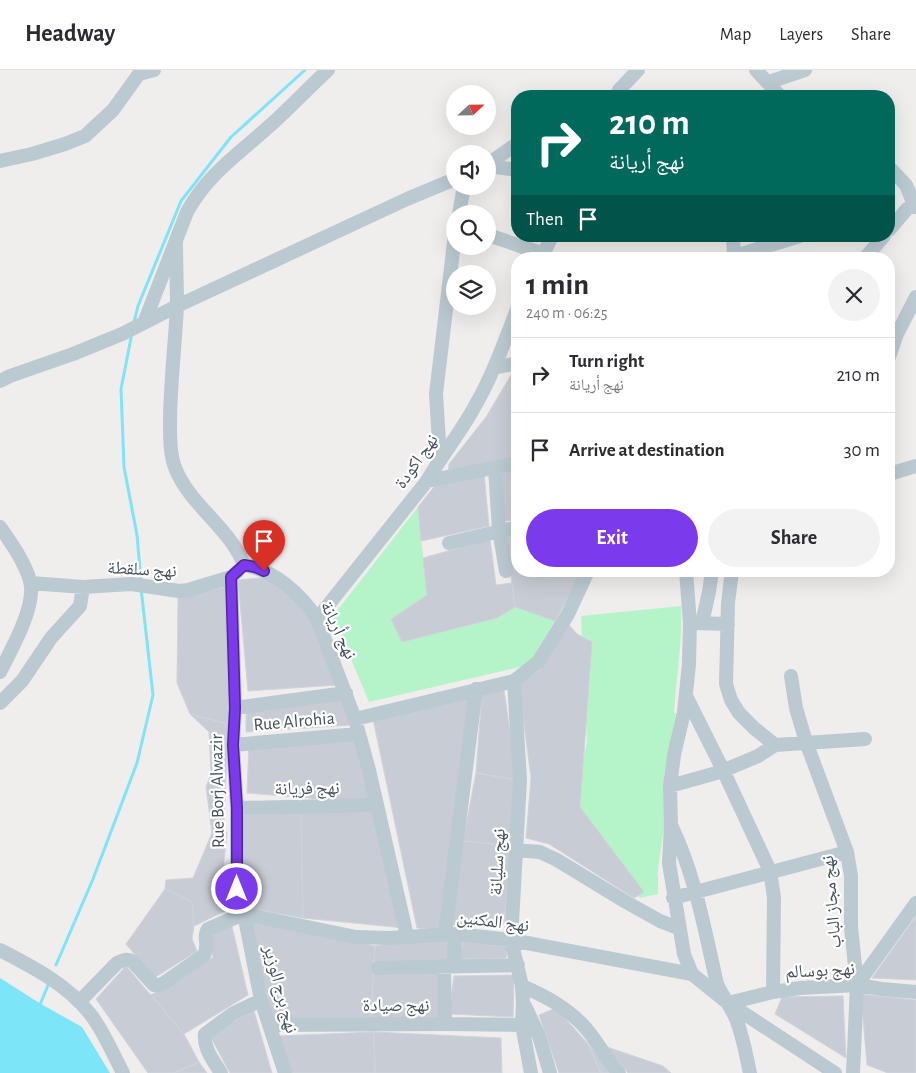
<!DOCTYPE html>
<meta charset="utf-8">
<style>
:root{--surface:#fff;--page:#f2f2f3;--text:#2b2b33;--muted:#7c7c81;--line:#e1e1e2;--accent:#7c3aed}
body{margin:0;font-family:"Alegreya Sans","Noto Naskh Arabic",sans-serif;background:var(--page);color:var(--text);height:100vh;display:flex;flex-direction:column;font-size:19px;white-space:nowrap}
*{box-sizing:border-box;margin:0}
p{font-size:16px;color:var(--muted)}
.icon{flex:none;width:28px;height:28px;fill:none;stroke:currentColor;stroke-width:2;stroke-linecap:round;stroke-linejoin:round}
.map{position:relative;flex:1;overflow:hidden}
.drawer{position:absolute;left:511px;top:182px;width:384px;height:325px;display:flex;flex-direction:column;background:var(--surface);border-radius:20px;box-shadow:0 5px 20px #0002}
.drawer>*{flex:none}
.guide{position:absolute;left:511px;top:20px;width:384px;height:152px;border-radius:20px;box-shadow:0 5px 20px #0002;background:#00695c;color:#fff;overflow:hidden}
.needle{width:32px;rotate:68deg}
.buttons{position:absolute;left:446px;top:15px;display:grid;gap:10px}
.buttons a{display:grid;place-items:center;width:50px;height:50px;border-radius:50%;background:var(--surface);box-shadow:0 5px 20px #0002;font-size:25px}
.pin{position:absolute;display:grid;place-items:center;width:42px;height:42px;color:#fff;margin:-51px -21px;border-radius:50% 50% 50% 0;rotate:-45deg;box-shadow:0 0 5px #0007}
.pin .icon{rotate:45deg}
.me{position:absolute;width:55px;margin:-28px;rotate:0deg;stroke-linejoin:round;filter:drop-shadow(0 0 4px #0008)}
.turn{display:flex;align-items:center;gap:18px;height:105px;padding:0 15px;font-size:22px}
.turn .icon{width:65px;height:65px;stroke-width:2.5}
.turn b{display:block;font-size:35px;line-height:42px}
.then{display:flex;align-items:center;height:48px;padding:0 15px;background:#0003;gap:10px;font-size:19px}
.round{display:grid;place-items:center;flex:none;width:52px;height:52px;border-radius:26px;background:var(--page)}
.overview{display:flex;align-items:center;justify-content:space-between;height:85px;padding:0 15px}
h1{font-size:30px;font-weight:700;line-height:38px}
.action{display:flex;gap:10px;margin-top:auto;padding:10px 15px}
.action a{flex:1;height:58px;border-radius:30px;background:var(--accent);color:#fff;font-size:20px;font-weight:700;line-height:58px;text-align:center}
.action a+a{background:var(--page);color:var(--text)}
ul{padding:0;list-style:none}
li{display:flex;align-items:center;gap:15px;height:75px;padding:0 15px;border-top:1px solid var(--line)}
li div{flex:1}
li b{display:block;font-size:19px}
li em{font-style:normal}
header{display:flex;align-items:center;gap:30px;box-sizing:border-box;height:70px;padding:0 25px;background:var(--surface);border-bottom:1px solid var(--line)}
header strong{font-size:24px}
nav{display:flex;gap:28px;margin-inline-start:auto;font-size:18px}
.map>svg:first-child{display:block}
.green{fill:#b5f4c9}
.water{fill:#7ce5f7}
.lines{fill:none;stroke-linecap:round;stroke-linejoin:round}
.stream{stroke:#7ce5f7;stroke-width:3}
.building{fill:#c8ccd4;stroke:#d0d4da}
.minor{stroke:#bbc9d1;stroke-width:14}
.route-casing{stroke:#51269a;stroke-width:12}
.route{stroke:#7c3aed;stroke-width:9}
.labels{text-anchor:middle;stroke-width:4.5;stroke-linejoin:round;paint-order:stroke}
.street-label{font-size:18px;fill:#43525d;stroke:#fff}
</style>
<header>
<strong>Headway</strong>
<nav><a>Map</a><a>Layers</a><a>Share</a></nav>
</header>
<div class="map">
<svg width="916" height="1003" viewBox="0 0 916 1003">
<rect width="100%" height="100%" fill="#f0eded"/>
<path class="green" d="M418,437l9,88 -36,24 11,23 95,-24 18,-11 40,14 -27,44 -159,37 -36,-86z
M681,536c2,35 -5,71 -7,107h2l-12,62 2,41 -8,52v26l-18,4 -50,-70 -17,-18 14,-68 -6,-126z"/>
<path class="water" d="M0,908l41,26 41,23 28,46h-110z"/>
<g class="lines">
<path class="stream" d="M134,252l4,-16 43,-105 50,-64 74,-67
M132,263l-11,56 3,78 13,68 4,47
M56,895l37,-86 44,-116 16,-68 -12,-107
M39,937l10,-24"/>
</g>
<path class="building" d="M518,299v88l-70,17 1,-10 37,-47 28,-47z
M518,399v50l-18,3 1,-49z
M484,403l5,53 -68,15 -3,-34 19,-24z
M518,461v40h65l-28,50 -40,-14 -10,-75z
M490,469l6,46 16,-2 3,24 -18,11 -95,24 -11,-23 36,-24 -4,-37z
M269,507l29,18 10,19 29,71 -89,6 -10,-111z
M230,516l-2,138 -38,-10 -13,-31 1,-86z
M569,555l8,9 15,8 -12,165 64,85 -10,6 -85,-54 -23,-6 5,-60 -12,-93 21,-15z
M504,620l13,90 -41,-7 6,-79z
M470,626l-31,234 -22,-2 -44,-209z
M343,629l9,26 -106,7v-23z
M190,644l38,10 -4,104 3,5h-15l-6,-46 5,-13 -2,-42z
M358,670l12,63 -123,-10 2,-49z
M476,703l41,7 -6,66 -48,-5z
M378,740l26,118 -101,-10 -2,-106z
M244,741l57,1 2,106 -60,-11 -4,-34z
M212,763h15l-6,56 6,21 -33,16 -2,-24 -27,-13 1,-9 27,-2z
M463,771l48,5 -7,78 -53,1z
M165,819l27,13 2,24 -2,13 5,12 -43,27 -28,-34z
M916,846v64l-44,-2z
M231,852l17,73 -64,39 -33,-39 62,-38 -5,-24z
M251,852l124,24 -4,73 -98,1z
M451,864l2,26 -79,5 1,-19z
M463,871l44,6 -1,11 -47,1z
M126,896l58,68 15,28 -25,11h-26l-52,-74z
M373,903h65l2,46h-69z
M514,905l-1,42 -64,-3 5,-38z
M861,924l55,6v73h-28l-21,-8z
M843,926l3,62 -71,-44 7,-17z
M556,938l32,36 14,29h-43l-20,-58z
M254,941l18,62h-42l-21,-39z
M374,962l127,6 1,35h-127z
M374,962l1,41h-88l-10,-37z
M588,974l23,29h-11z
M607,977l56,19 8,7h-43z
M199,992l8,11h-33l10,-4z"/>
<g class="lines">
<path class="minor" d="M756,0l24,26
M769,12l36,-12
M617,26l2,-6 19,-20
M0,91l32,-7 33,-10 20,-8 28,-26 26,-36 15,-4
M488,94l30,-21
M488,96l30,4
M889,97l17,18 9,22
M459,144l5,-28
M889,160l18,-21
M488,165l56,19
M733,166l1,20
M176,171c0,22 1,44 1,65 -2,40 -7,79 -7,118 0,15 0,32 6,46 15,36 54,58 68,95 30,5 57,29 73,54l38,100 14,51 38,166
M541,189l11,-23
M725,189l75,-23
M864,189l20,-23
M144,253l43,-111c20,-37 49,-56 79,-83 22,-19 41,-40 62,-59
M889,287l8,-23 19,-37
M494,298l24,-5
M0,311l10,-5 63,-22 49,-20 55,-28 230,-107 48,-20
M440,388l-4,-64 19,-160
M495,398l4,62 7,41
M889,404l27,-8
M427,411l91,-18
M0,457c11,16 25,35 30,54 7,24 -19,69 -30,91
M449,473l69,-16
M686,501l4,52 -1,41 -5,48 -10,43 -4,31 1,39 -2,38 15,91 8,20
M732,501l-4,32 -2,81 5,16 8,13 15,15 21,17
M231,507l4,131 -2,37 4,63v81l2,14 5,11 17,86 24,73
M31,513l52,4 48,-3 48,7 9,-1 43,-13 7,-6
M317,549l110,-138c15,-26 34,-49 48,-75 18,-31 30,-66 43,-99
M693,553l35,1
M702,553l7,-31 3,-21
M791,606l5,32 10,34 41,110 4,24v51l6,58 -4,88
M514,611l6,99 -9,160 11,46 1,17 -1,22 9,48
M686,626l37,74 47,101 4,26 -1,95
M0,633l22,-22 29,-43 29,-32 3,-19
M235,638l111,-15
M355,649l159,-38 24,-19 30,-48 20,-43
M233,675l125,-11
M670,716l50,-14 38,-16 17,-11 90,-6
M237,738l140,-3
M671,755c24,49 34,106 46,159 5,12 14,22 19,35 7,17 10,36 14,54
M516,780l24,2 17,8 69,42 34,19 18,7
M673,828l174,-46
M244,844l112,23 33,1 66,-4 56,6 181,34 36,29 107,70
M445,864l31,-245
M0,880c33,17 68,35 91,65 13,17 22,39 32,58
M444,896l1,58
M454,896l1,-32
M378,898l140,-3
M857,915l59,-82
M522,916c23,10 42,20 59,37 15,15 24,35 38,50
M79,932l38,-39c7,-3 10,-5 16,-1l21,23h5l5,-2 40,-28c6,-11 -2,-18 4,-26l36,-15
M728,933l45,-11 27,-4 57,-3 25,4 34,3
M525,936l14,30 11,37
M270,955l175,-1 77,1
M221,1003c-7,-12 -18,-24 -16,-39l27,-20 29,-14"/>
</g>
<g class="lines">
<g class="route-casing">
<path id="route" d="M237,819v-81l-4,-63 2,-37 -4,-131 13,-12 11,2 9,4"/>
</g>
<use href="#route" class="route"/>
</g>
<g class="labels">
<g class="street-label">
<text transform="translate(416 391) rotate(-55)" y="6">نهج اكودة</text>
<text transform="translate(142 499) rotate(3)" y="6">نهج سلقطة</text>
<text transform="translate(339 560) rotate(65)" y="6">نهج أريانة</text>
<text transform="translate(294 651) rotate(-5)" y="6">Rue Alrohia</text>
<text transform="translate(307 718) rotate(-1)" y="6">نهج فريانة</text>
<text transform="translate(217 721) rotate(-91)" y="6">Rue Borj Alwazir</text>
<text transform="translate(497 792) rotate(-87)" y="6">نهج سليانة</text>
<text transform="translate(831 832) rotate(-95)" y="6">نهج مجاز الباب</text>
<text transform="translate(493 851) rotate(7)" y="6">نهج المكنين</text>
<text transform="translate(820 900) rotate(-3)" y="6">نهج بوسالم</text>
<text transform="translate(281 919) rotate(75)" y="6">نهج برج الوزير</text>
<text x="396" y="941">نهج صيادة</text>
</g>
</g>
</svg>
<div class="buttons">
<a><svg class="needle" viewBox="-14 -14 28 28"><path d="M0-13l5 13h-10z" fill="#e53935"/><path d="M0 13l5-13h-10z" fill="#7c7c81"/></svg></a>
<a><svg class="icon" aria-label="sound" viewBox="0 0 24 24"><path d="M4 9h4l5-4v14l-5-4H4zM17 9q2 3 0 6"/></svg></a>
<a><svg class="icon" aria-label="search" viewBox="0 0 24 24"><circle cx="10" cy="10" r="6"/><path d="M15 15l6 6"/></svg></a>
<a><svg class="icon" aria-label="layers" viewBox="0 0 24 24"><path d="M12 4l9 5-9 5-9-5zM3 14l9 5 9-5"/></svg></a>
</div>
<div class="pin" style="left:264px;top:501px;background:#d93025"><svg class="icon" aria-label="arrive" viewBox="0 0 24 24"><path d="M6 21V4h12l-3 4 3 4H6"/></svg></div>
<svg class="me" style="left:237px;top:819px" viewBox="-20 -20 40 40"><circle r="17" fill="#7c3aed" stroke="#fff" stroke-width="3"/><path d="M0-11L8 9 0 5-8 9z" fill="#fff"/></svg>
<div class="guide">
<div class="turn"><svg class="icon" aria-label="right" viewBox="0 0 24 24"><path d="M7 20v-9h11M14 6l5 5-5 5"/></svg><div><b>210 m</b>نهج أريانة</div></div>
<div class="then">Then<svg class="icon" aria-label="arrive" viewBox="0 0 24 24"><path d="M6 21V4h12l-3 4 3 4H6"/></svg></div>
</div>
<section class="drawer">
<div class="overview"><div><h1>1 min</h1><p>240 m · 06:25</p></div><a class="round"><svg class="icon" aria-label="close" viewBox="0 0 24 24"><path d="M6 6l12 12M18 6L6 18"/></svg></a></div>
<ul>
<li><svg class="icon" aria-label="right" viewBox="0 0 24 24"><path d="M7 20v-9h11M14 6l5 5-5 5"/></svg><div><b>Turn right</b><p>نهج أريانة</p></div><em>210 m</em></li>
<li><svg class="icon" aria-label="arrive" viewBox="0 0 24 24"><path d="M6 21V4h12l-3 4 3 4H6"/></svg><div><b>Arrive at destination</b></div><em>30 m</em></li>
</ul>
<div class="action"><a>Exit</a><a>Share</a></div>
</section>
</div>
